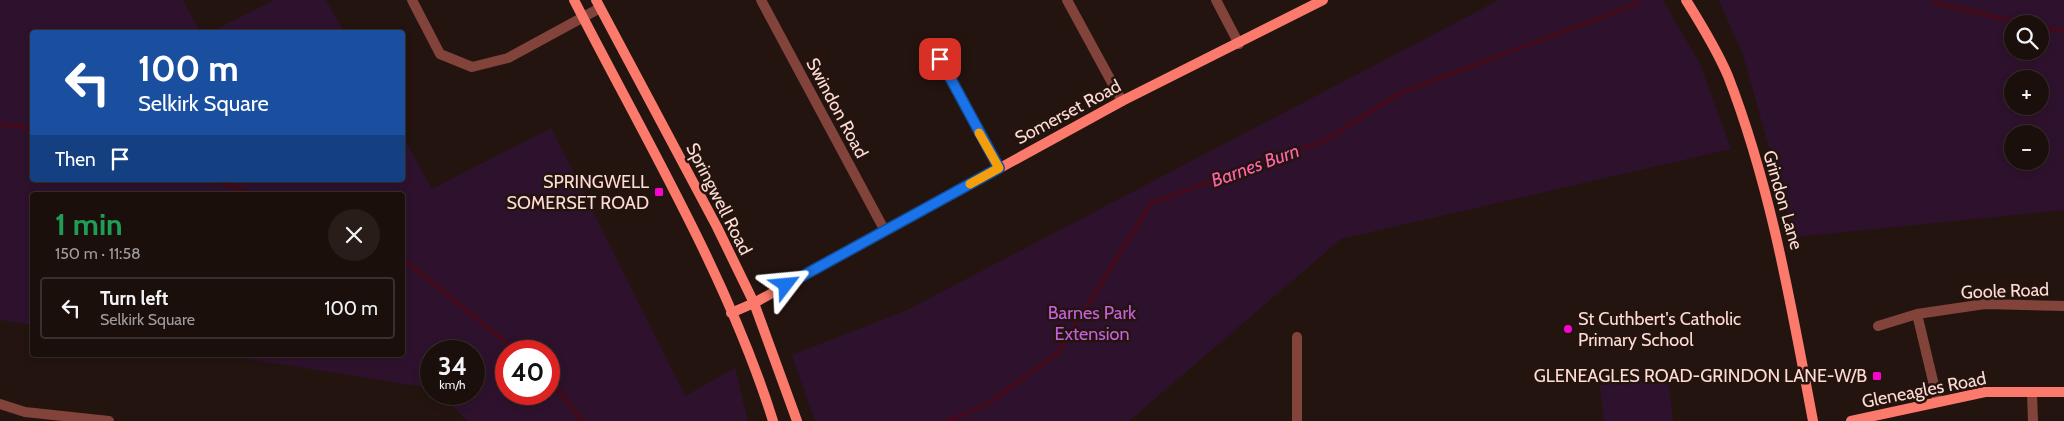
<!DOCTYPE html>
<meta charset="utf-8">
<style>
:root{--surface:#1b0f0b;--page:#281d19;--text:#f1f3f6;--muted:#a09c9d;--line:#392f2c}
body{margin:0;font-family:Cabin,sans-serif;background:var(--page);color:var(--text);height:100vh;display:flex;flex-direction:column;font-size:19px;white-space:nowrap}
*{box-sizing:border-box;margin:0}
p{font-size:16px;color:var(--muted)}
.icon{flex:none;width:28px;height:28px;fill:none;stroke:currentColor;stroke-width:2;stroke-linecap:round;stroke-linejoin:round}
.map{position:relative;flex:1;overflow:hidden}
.panel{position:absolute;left:30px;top:192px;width:375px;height:165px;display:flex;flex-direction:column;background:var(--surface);border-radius:5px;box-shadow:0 2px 8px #0003,0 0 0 1px var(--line)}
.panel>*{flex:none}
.guide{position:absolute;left:30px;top:30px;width:375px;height:152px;border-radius:5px;box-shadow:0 2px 8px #0003,0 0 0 1px var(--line);background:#1a4fa0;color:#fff;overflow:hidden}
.controls{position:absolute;left:2004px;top:15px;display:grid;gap:10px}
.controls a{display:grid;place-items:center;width:45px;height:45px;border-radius:50%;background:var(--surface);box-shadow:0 2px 8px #0003,0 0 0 1px var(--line);font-size:25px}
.speed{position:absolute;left:420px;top:340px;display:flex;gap:10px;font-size:25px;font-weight:700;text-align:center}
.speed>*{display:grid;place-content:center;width:65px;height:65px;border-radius:50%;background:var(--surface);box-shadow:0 2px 8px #0003,0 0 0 1px var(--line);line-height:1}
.speed small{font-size:12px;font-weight:400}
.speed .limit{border:8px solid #d22;background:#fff;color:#111}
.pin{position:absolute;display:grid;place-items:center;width:42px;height:42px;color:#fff;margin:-21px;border-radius:10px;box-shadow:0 2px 8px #0006}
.me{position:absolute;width:55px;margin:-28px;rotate:61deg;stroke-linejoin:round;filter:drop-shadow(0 0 4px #0008)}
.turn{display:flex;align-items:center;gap:18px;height:105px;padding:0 25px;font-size:22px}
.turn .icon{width:65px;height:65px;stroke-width:2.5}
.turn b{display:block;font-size:35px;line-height:42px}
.then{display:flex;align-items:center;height:48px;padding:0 25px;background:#0003;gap:10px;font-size:19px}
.round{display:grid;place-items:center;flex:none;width:52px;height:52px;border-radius:26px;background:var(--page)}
.summary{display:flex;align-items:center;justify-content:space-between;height:85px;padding:0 25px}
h1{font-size:30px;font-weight:700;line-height:38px;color:#1e9e55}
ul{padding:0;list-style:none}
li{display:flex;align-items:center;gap:15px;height:62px;margin:0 10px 8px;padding:0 15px;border:2px solid var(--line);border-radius:5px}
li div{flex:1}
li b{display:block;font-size:19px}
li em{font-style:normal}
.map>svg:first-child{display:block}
.green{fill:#2e122d;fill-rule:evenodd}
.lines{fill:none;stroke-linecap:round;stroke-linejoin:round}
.stream{stroke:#410b1b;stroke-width:4.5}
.street{stroke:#82433b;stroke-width:10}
.secondary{stroke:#fc7a6c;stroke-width:10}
.route-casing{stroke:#114b97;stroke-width:12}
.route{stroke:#1a73e8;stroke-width:9}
.slow{stroke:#f59e0b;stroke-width:9}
.poi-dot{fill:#f904cf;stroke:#24140f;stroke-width:2}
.labels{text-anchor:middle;stroke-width:5;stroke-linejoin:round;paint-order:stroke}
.street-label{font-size:18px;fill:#fedbd3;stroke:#24140f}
.poi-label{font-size:18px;fill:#fedbd3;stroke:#24140f;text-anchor:end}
.park-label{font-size:18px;fill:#c760dd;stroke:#24140f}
.water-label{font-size:19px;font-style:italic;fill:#fc63aa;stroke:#24140f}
</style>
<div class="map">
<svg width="2064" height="421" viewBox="0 0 2064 421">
<rect width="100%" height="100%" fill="#24140f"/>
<path class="green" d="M0,0h183l17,32h-168v148h370l1,-43 29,52 119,-61 134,268 50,-28 13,53h-281l-26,-27h33v-43h-43v37l-208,-33h179v-160h-370v130l-32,-5zM549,351v43h-43v-43z
M275,0h51l18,32h-134z
M1499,0h164l37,64 31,85 -390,90 -212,182h-314l-23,-66 115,-45z
M1719,0h345v210l-270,27 -51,-182zM2012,24h28v27h-28zM2012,79h28v27h-28zM2012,134h28v27h-28z
M1668,378l5,43h-69l-4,-36z"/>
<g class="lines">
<path class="stream" d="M1935,3l91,21
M2040,27l24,4
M0,124l32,4
M216,180l37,15
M402,258l115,93
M549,379l34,42
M947,421l39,-16 72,-52 93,-150 173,-62 76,-48 239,-90"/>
<path class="street" d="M412,0l28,54 32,13 36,-9 92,-50
M761,0l124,231
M1067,0l55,101
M1216,0l23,44
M931,43l68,125
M1917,314l21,88
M1878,326l39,-12 68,-10 79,2
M1297,337v84
M2032,393l1,28
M0,404l25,8 84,9"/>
<path class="secondary" d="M574,0c69,135 154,277 199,421
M596,0l121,227 37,76 43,118
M1686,0c15,24 31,50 42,76 43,111 63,229 85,345
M731,313l23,-10 368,-202 201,-101
M1851,421l134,-29h79"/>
</g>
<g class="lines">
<g class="route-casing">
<path id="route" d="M786,285l213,-117 -59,-109"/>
</g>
<use href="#route" class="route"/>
<path class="slow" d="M970,184l29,-16 -20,-35"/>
</g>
<g class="poi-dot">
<rect x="654" y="187" width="10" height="10" rx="2.5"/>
<circle cx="1568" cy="329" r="5"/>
<rect x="1872" y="371" width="10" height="10" rx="2.5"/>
</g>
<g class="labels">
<g class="street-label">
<text transform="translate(837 108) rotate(62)" y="6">Swindon Road</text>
<text transform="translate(1068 112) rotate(-28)" y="6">Somerset Road</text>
<text transform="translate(719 199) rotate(63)" y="6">Springwell Road</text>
<text transform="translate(1783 200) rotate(74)" y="6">Grindon Lane</text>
<text transform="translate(2005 291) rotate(-2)" y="6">Goole Road</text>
<text transform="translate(1924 390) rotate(-11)" y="6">Gleneagles Road</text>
</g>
<g class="poi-label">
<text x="649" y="188">SPRINGWELL<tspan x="649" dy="21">SOMERSET ROAD</tspan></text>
<text x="1578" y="325" text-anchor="start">St Cuthbert's Catholic<tspan x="1578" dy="21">Primary School</tspan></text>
<text x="1867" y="382">GLENEAGLES ROAD-GRINDON LANE-W/B</text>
</g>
<g class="park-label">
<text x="1092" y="319">Barnes Park<tspan x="1092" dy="21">Extension</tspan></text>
</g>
<g class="water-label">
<text transform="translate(1255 165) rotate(-20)" y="7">Barnes Burn</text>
</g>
</g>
</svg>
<div class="controls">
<a><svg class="icon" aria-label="search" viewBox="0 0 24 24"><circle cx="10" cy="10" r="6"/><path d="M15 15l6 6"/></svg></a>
<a>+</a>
<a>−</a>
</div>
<div class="speed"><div>34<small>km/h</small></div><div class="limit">40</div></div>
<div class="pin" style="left:940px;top:59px;background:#d93025"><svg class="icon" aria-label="arrive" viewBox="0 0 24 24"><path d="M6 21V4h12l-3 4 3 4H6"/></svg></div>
<svg class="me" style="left:786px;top:285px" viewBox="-20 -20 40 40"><path d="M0-17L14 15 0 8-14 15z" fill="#1a73e8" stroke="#fff" stroke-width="4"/></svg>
<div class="guide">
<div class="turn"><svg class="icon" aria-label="left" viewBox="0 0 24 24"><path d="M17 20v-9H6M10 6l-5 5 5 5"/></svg><div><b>100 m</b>Selkirk Square</div></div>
<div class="then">Then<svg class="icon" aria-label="arrive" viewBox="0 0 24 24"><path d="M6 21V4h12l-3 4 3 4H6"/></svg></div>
</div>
<section class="panel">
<div class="summary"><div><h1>1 min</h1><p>150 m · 11:58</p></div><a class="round"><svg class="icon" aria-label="close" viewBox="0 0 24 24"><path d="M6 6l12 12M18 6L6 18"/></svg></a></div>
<ul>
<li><svg class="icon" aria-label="left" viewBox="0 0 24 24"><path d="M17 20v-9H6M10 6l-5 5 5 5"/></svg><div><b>Turn left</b><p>Selkirk Square</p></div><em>100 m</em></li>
</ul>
</section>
</div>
